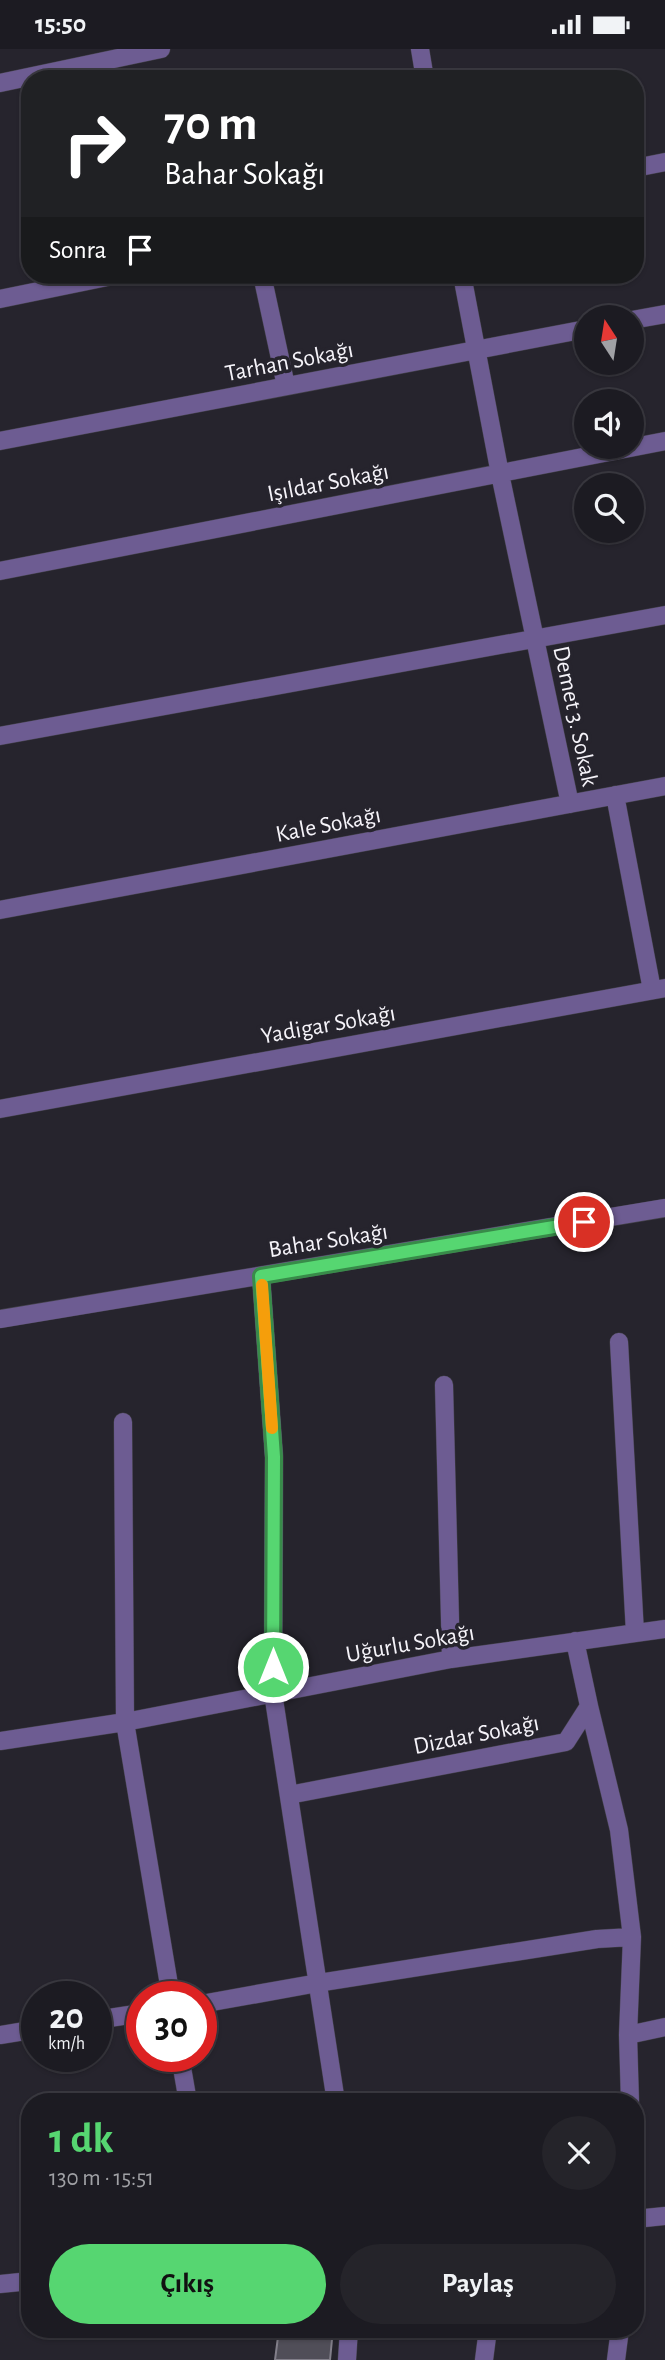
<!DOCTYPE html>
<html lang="tr">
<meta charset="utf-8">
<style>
:root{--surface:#1c1b22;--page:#25242a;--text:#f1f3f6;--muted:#a0a1a5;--line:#3a3940;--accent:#56d671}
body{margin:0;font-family:"Alegreya Sans",sans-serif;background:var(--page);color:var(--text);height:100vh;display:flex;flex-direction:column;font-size:26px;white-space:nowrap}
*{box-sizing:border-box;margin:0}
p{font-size:23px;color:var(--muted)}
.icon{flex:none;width:38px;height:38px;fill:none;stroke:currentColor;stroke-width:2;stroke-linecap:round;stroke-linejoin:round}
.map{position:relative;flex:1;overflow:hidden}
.side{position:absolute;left:21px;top:2044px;width:623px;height:245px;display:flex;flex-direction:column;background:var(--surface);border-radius:28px;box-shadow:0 2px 5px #0004,0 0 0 2px var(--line)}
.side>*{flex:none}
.guide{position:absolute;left:21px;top:21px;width:623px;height:214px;border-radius:28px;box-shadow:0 2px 5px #0004,0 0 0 2px var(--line);background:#202124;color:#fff;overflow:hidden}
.needle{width:46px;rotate:348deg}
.tools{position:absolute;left:574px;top:256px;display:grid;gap:14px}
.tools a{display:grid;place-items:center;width:70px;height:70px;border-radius:50%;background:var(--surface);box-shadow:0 2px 5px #0004,0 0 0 2px var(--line);font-size:35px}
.speed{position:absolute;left:21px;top:1932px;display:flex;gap:14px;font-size:35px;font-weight:700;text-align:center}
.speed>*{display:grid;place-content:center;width:91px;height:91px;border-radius:50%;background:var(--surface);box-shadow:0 2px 5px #0004,0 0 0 2px var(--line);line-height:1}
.speed small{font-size:18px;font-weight:400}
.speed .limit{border:10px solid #d22;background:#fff;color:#111}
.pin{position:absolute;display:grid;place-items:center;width:60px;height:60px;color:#fff;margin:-30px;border:4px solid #fff;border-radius:50%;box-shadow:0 2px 7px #0007}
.me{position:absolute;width:77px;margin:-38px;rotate:0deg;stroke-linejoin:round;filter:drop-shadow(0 0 5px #0008)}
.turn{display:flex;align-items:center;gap:24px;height:147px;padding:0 28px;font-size:32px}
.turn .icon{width:91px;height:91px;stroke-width:2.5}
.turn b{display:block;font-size:49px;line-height:60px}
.then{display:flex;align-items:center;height:66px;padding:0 28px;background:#0003;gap:14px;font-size:26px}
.round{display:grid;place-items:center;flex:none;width:74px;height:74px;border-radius:37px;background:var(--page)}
.overview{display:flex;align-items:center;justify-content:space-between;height:119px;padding:0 28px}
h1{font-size:42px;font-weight:700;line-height:52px;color:var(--accent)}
.button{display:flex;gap:14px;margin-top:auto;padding:14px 28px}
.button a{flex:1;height:80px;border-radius:42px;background:var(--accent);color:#111;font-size:28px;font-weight:700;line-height:80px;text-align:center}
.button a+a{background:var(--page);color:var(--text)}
.status{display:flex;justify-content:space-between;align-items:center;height:49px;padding:0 35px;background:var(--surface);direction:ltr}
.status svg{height:19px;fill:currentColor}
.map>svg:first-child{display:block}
.building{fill:#504e58;stroke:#827f8a;stroke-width:2}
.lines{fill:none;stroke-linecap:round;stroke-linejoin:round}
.minor-casing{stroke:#43414a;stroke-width:19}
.minor{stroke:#6d5c92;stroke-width:18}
.route-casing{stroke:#388b49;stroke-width:18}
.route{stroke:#56d671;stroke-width:12}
.slow{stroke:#f59e0b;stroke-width:12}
.labels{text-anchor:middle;stroke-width:7;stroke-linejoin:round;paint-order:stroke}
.street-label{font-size:24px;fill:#f5f3f9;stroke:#26242d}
</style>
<div class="status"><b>15:50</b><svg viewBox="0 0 49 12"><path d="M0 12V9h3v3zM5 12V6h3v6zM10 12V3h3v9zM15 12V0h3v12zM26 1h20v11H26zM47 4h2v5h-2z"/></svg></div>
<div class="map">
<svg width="665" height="2311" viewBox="0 0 665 2311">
<rect width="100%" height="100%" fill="#26242d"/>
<path class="building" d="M279,2280h54l-3,31h-55z"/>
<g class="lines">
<g class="minor-casing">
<path id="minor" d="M420,0l5,30
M0,34l161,-34
M635,119l30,-6
M262,226l24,111
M462,226l38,199 70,330
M0,250l117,-24
M632,271l33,-6
M0,392l586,-112
M0,522l665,-130
M0,687l665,-121
M615,746l37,195
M0,861l665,-124
M0,1060l665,-121
M261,1227l13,181 -1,236 63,409
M0,1270l665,-111
M619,1293l16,291
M444,1336l7,274
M123,1373l2,300 46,275
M589,1657l30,124 13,107 -4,98 2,67
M0,1692l125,-19 326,-63 214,-30
M289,1746l277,-53 23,-36 -14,-65
M201,1955l117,-21 279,-44 35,-2
M96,1971l46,-7
M0,1986l37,-6
M628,1986l37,-8
M180,2007l8,46
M635,2170l30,-3
M0,2235l30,-3
M347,2311l2,-31
M484,2311l4,-31
M616,2311l4,-31"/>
</g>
<use href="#minor" class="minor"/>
</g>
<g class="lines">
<g class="route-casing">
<path id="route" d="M273,1618l1,-210 -13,-181 323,-54"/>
</g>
<use href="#route" class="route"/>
<path class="slow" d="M262,1236l10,143"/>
</g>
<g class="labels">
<g class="street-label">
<text transform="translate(289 312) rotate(-11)" y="8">Tarhan Sokağı</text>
<text transform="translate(328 433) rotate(-11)" y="8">Işıldar Sokağı</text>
<text transform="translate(576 667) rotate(78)" y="8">Demet 3. Sokak</text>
<text transform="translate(328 775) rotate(-11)" y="8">Kale Sokağı</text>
<text transform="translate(328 975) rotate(-10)" y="8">Yadigar Sokağı</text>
<text transform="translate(328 1191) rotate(-9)" y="8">Bahar Sokağı</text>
<text transform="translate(410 1594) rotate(-10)" y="8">Uğurlu Sokağı</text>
<text transform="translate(476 1685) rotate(-11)" y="8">Dizdar Sokağı</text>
</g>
</g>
</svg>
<div class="tools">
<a><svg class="needle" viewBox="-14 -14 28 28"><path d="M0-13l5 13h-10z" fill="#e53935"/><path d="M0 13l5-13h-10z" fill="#a0a1a5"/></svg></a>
<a><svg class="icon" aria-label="sound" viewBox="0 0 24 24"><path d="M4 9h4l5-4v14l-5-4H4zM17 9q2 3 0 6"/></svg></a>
<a><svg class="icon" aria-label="search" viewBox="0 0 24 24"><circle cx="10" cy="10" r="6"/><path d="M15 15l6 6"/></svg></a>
</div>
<div class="speed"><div>20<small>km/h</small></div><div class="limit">30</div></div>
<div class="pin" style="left:584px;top:1173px;background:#d93025"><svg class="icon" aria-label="arrive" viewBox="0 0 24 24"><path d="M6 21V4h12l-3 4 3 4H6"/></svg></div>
<svg class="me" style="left:273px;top:1618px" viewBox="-20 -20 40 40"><circle r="17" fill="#56d671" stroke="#fff" stroke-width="3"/><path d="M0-11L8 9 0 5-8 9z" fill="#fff"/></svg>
<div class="guide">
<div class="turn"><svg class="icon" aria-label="right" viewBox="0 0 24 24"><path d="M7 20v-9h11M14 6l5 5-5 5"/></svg><div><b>70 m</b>Bahar Sokağı</div></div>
<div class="then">Sonra<svg class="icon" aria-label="arrive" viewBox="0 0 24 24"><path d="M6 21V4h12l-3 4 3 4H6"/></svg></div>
</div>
<section class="side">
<div class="overview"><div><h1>1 dk</h1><p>130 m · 15:51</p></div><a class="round"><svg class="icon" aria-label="close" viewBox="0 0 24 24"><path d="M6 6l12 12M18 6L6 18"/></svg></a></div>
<div class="button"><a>Çıkış</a><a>Paylaş</a></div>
</section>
</div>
